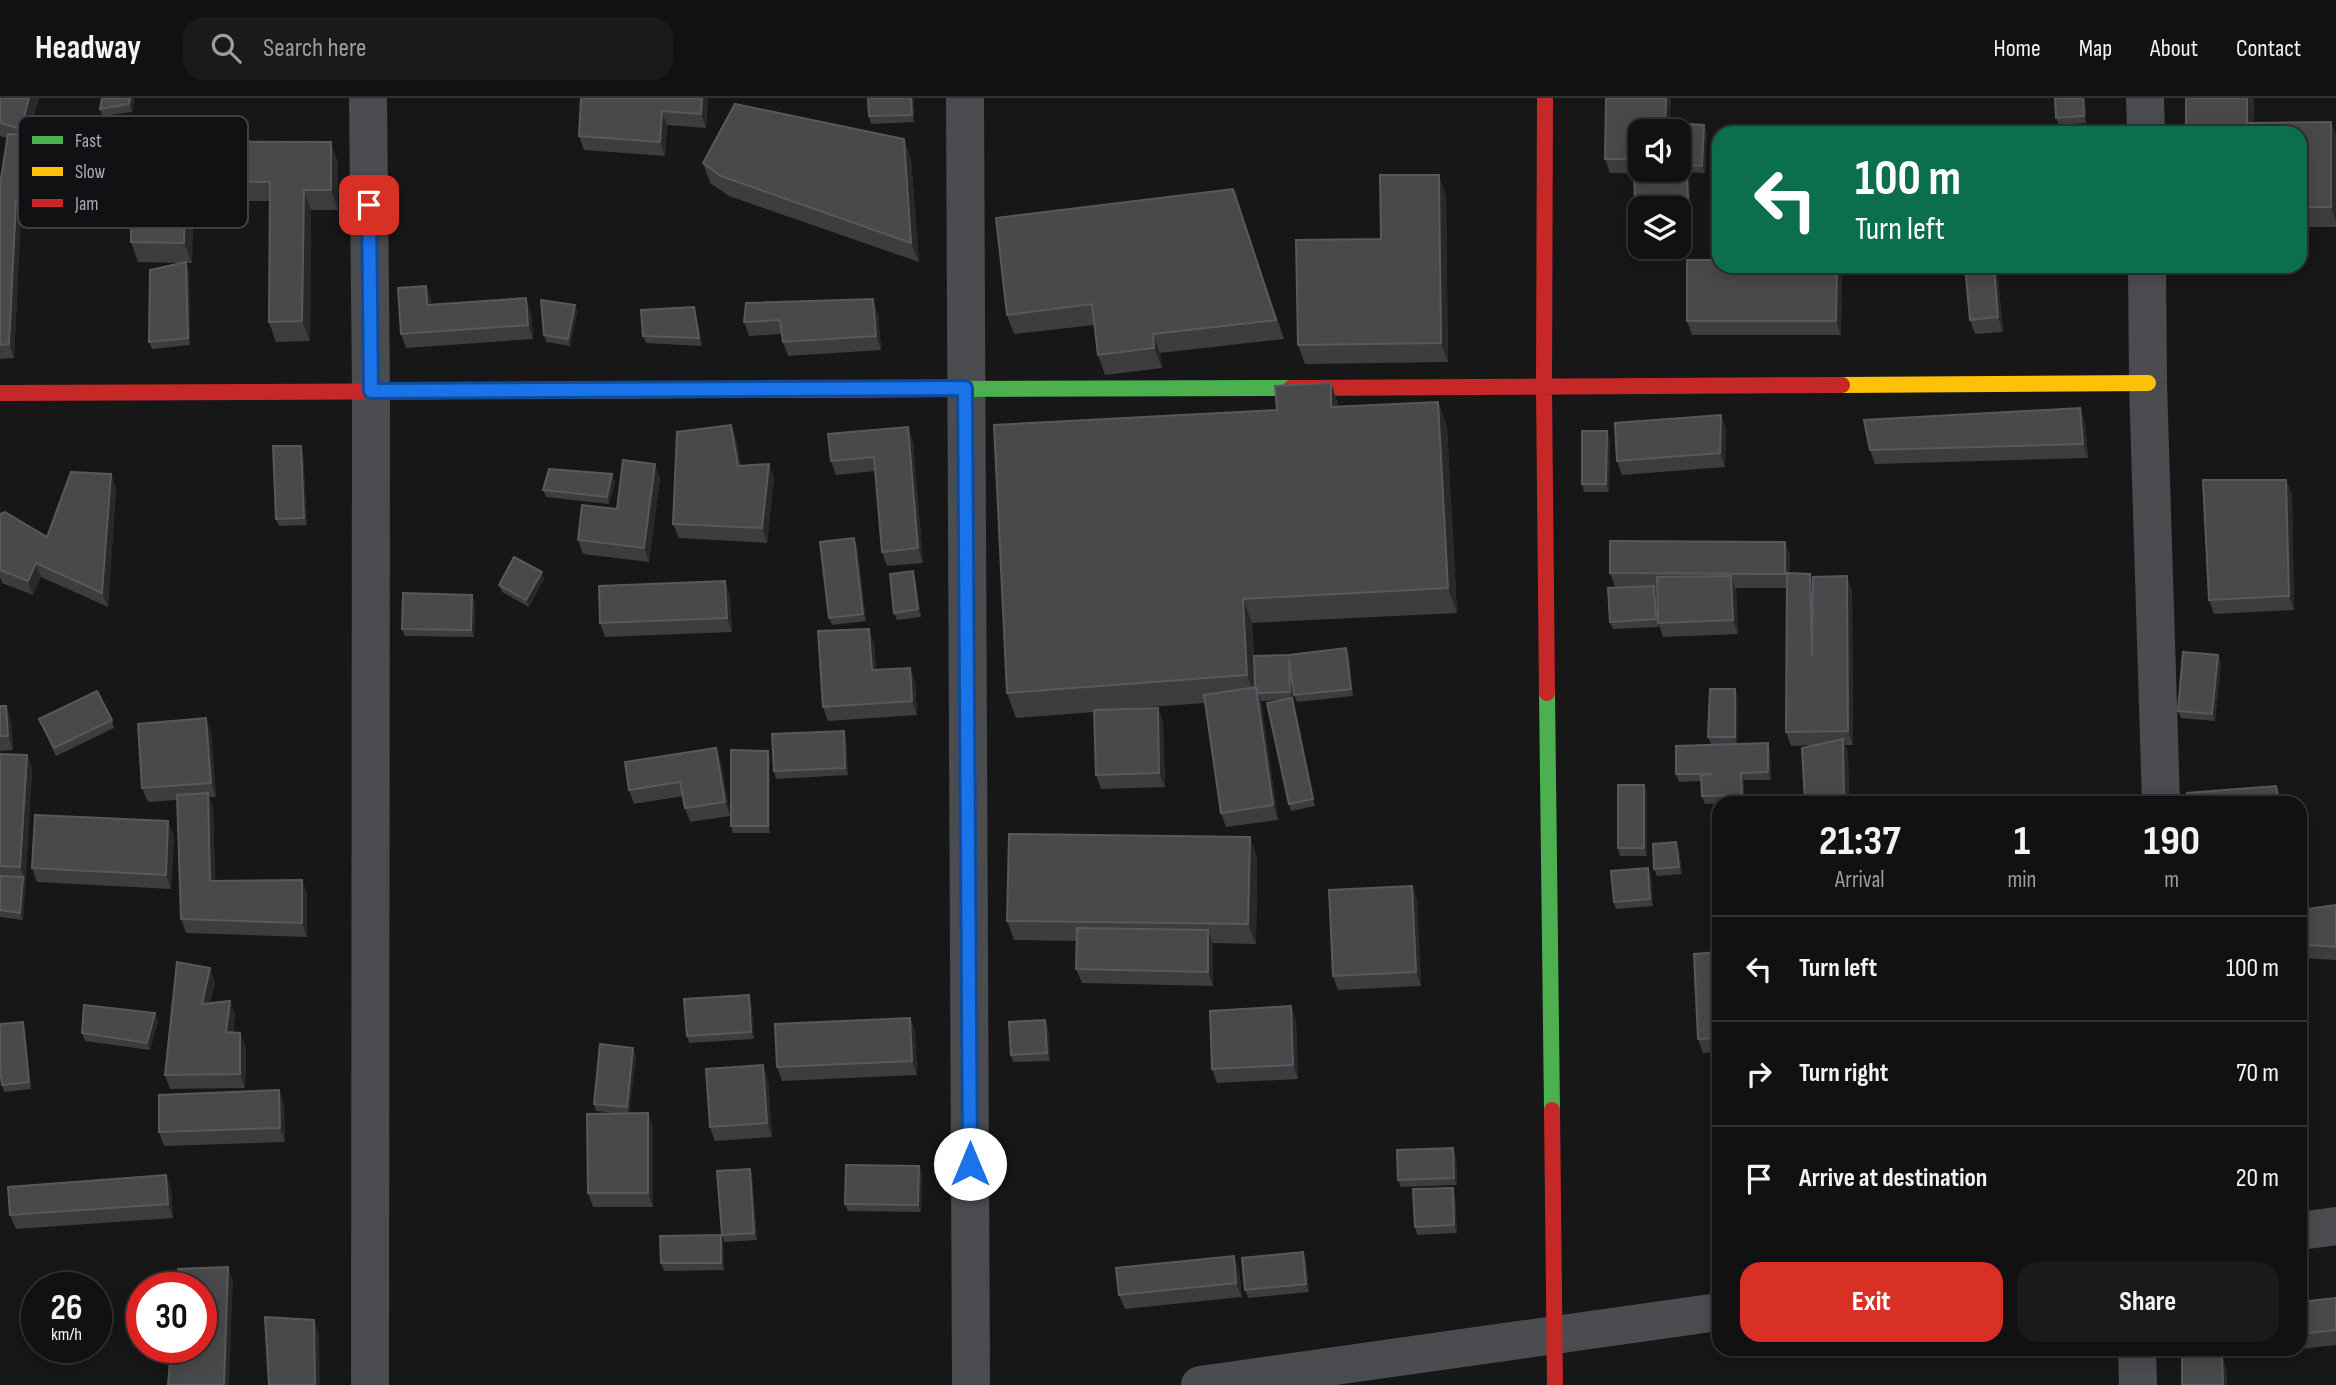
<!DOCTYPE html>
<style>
:root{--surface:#111;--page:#1a1a1a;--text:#f1f3f6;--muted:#9c9d9f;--line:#303131;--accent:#d93025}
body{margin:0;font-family:"Sofia Sans Condensed",sans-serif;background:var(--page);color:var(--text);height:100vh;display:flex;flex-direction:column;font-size:26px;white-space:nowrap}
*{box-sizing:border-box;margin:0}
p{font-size:23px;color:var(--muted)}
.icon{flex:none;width:38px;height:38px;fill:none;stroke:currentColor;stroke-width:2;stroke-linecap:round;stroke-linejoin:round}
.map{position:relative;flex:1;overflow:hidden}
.sheet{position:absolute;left:1712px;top:698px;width:595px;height:560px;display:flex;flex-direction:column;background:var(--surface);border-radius:21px;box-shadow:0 4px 18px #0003,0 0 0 2px var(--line)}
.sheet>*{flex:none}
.banner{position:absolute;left:1712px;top:28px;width:595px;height:147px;border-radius:21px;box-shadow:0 4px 18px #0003,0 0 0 2px var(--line);background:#0b6e4f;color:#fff;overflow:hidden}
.controls{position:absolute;left:1628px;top:21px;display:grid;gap:14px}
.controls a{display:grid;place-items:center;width:63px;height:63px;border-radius:14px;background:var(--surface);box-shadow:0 4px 18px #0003,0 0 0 2px var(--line);font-size:35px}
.speed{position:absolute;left:21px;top:1174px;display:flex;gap:14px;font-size:35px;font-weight:700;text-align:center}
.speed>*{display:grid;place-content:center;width:91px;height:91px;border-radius:50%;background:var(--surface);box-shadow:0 4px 18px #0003,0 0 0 2px var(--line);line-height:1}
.speed small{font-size:18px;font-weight:400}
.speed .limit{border:10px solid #d22;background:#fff;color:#111}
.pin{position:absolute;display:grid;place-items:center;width:60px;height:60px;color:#fff;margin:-30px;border-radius:14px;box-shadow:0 4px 10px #0006}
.me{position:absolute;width:77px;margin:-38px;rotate:0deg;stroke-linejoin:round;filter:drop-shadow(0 0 5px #0008)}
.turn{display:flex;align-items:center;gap:24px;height:147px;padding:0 28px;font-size:32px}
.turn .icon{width:91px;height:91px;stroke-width:2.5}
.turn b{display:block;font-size:49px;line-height:60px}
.eta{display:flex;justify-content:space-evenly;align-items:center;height:119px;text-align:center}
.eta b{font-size:42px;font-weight:700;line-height:49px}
.action{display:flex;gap:14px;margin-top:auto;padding:14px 28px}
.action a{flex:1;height:80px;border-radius:21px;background:var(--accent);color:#fff;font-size:28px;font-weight:700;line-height:80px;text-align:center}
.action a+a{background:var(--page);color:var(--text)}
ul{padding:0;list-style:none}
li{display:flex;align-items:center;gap:21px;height:105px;padding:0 28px;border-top:2px solid var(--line)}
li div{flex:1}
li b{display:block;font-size:26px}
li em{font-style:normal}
header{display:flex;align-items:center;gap:42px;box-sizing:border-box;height:98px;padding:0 35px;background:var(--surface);border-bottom:2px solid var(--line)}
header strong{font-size:33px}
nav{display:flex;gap:38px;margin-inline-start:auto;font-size:24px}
.search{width:490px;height:63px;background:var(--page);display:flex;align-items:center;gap:18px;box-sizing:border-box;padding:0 24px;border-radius:21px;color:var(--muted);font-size:26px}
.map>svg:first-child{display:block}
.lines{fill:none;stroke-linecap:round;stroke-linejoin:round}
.street{stroke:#4b4c50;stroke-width:38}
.fast{stroke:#4caf50;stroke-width:16}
.slow{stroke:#ffc107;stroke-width:16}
.jam{stroke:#c62828;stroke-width:16}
.wall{fill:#3d3d3f}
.shaded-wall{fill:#29292a}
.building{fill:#49494c;stroke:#58595d;stroke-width:2}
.route-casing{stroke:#114b97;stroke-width:18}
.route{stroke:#1a73e8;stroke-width:12}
.key{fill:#111113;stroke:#3e4045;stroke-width:2}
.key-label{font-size:19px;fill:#a8adb8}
</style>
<header>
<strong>Headway</strong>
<div class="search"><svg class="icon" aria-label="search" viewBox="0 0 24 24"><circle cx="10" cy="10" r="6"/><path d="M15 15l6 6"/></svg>Search here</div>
<nav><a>Home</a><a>Map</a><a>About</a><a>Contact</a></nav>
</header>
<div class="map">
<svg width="2336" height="1287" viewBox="0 0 2336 1287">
<rect width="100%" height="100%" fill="#171717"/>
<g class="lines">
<path class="street" d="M368,0l3,293 -1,994
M965,0l6,1287
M2145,0l1,35
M2147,168l1,117 13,420
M2300,1133l36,-5
M2137,1251l1,36
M1200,1287l518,-73"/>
<path class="fast" d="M941,291l350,-1
M1547,595l5,417"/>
<path class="slow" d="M1842,287l306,-2
M467,293l474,-2"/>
<path class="jam" d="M1545,0l-1,290 3,305
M1291,290l551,-3
M0,295l467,-2
M1552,1012l3,275"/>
</g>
<path class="wall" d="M0,0h39l-11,37 68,16 -3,51 -45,-5v18h-27l-7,143 -14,1v-174l7,-47 -7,-2z
M102,0h32l-2,14 -30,4 -2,-7z
M708,0l-2,30 -39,-3 -2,31 -81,-6 -5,-14z
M868,0h46v24l-43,2 -2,-8z
M2055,0h30l1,25 -27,2 -3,-7z
M2186,0h68v25l77,-1 5,14v91h-36v-94h-114z
M1640,33v39h30l-1,4 -59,-1 -5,-14z
M1678,33l29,1 -2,41 -30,-1 -1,-2h4z
M904,41l7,20 8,103 -190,-66 -19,-13 -7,-20z
M98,43l240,21v48h-27l-1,131 -34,1 -7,-20 1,-121h-77l-1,62h-6l3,6 1,76 -38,4 -3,-7 33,-79 -44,-1 -7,-20v-18h-27l-7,-20z
M1689,83l1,27h-50v1l-2,1 -3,-8z
M1446,97l2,167 -143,2 -7,-19 83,-106z
M1240,111l44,130 -124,14 2,15 -57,7 -7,-20 -4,-30 -80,9 -7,-19z
M1965,168h32l6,66 -28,2 -5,-14z
M1842,176l-1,61h-149l-5,-14z
M426,188l5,14v4l100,8 2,27 -127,9 -5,-14z
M575,207l2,7 -7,34 -24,-4 -2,-7z
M878,215l3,37 -93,6 -5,-14 -1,-8 -33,2 -5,-14z
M696,216l6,32 -56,-3 -3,-7z
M1331,285l8,24 99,-5 9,25 10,186 -205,10 2,35 92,-10 3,8 4,40 -56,6 -3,-7 -2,-13 1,17h-1l23,107 -24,5 -2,-7 -5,-104 -23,1 17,119 -52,7 -5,-14 -16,-110 -69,5h22l5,14 2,65 -64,2 -5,-14 -2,-63 -78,6 -9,-25 270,-283z
M2085,324l3,36 -213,6 -5,-14z
M731,327l5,14 5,27 28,-2 5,14 -7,65 -88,-5 -6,-14z
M908,329l5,14 10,122 -36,3 -5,-14 -7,-81 -39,4 -5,-14z
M1726,331l-1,38 -103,8 -5,-14z
M1610,341l-1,53h-25l-2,-8z
M301,348l2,7 4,72 -28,1 -3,-7z
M111,376l5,14 -8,119 -67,-30 -8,18 -31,-12 -2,-6v-63l47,23z
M612,376l3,8 -6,22 -63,-7 -3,-7z
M660,380l-11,84 -66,-8 -5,-14z
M2286,382l6,14 2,116 -80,4 -5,-14z
M1785,444l5,14v18h20l3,8 39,8 1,155h-8l3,8 1,50h-44l10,-58 -24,1 -5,-14v-144h-50l2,46 -75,3 -4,-12v2l-46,2 -3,-7 16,-34 -11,-1 -5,-14z
M857,447l9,76 -34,4 -3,-7z
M915,480l6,39 -24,3 -3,-7z
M544,481l-15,28 -27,-15 -3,-7z
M472,497l3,8 -1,34 -69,-1 -3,-7z
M730,497l2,37 -127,5 -5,-14z
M874,545l2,27 34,-2 5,14 2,33 -89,6 -5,-14z
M2218,557l3,8 -6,58 -34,-3 -3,-7z
M1738,598l-1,48h-26l-3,-7z
M0,608l11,14 2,30 -13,1z
M39,621l73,1 2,8 -58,28z
M211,634l5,65h-7l4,10 2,74 87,-1 5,14v43l-121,-4 -5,-14 -4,-119 -29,2 -6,-14z
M846,640l2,37 -72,4 -2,-8z
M1768,645l2,8 1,29h-27v23l-39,1 -3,-8v-15l-23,1 -3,-8z
M0,656l27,1 5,14 -9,151 -23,-3z
M770,660v75h-37l-2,-7z
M721,664l9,54 -40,6 -5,-14 -2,-12 -49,8 -5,-14z
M1647,694v64h-27l-2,-8z
M174,737l-3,54 -134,-7 -5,-14z
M1250,739l7,20 -1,87 -43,-1v43l-131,-3 -6,-14 1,-28 -63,-1 -7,-19z
M1679,751l3,25 -25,2 -3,-7z
M1651,778l2,30 -37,3 -2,-7z
M1412,788l5,14 4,86 -83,4 -5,-14z
M2336,807v55l-36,-2v-48z
M1718,854v100l-15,1 -5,-14z
M215,884l-5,21 20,-2 5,14 -2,18 13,14 -1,41 -75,1 -5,-14z
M749,897l2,7 3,37 -65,4 -2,-7z
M155,915l3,8 -8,29 -65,-9 -3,-8z
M910,920l5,14 2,43 -135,6 -5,-14z
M1045,922l3,7 2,34 -37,1 -2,-7z
M1296,922l2,59 -81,4 -5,-14z
M25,931l6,60 -27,3 -2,-7z
M636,957l-7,58h19l5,14v80h-60l-5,-14 37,-79 -29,-3 -2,-7z
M768,981l4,58 -57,4 -5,-14z
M279,992l5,15 1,37 -121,4 -5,-14z
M1456,1057l1,30 -56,2 -3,-7z
M919,1068l3,7 -1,39 -73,-1 -3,-7z
M750,1071l2,7 5,64 -33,2 -2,-7z
M166,1077l5,14 2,29 -157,11 -6,-14z
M1453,1090l2,8 2,37 -40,2 -2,-8z
M723,1144l1,28 -60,1 -3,-8z
M1306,1161l3,33 -61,6 -3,-8z
M1239,1172l3,27 -117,12 -6,-14z
M2336,1200v47l-36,4v-47z
M2270,1251h23l-22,3z"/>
<path class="shaded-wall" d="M29,0h10l-13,45 -5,-14z
M130,0h4l-2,14 -3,-8z
M702,0h6l-2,30 -5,-14z
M911,0h3v24l-2,-7z
M1666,0h5l-1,33h-5z
M2083,0h2l1,25 -2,-7z
M2247,0h7v35l-7,-10z
M662,13l5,14 -2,31 -5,-14z
M2331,24l5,14v86l-5,-15z
M1704,27l3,7 -2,41 -3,-7z
M91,39l5,14 -3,51 -5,-14z
M904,41l7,20 8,103 -8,-19z
M331,44l7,20v48l-7,-20z
M1687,76l2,7 1,27 -2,-8z
M1439,77l7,20 2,167 -7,-19z
M185,83l8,20 -1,62 -8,-20z
M43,85l5,14v18l-5,-14z
M304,92l7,20 -1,131 -8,-20z
M16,103l5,14 -7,143 -5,-14z
M186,164l3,7 1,76 -2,-7z
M1837,168h2l3,8 -1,61 -5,-14z
M1994,168h3l6,66 -5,-15z
M426,188l5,14 1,19 -5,-14z
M526,200l5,14 2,27 -5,-14z
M873,201l5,14 3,37 -5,-14z
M575,207l2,7 -7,34 -2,-7z
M694,209l2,7 6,32 -3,-8z
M1153,236l7,19 2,15 -8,-20z
M1331,285l8,25 -8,-1z
M1438,304l9,25 10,186 -9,-25z
M2080,310l5,14 3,36 -5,-14z
M1721,317l5,14 -1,38 -5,-14z
M731,327l5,14 7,41 -5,-14z
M908,329l5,14 10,122 -5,-15z
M1607,333l3,8 -1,53 -3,-8z
M301,348l2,7 4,72 -3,-7z
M655,366l5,14 -11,84 -5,-14z
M769,366l5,14 -7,65 -5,-15z
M111,376l5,14 -8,119 -6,-14z
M612,376l3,8 -6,22 -2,-7z
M2286,382l6,14 2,116 -5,-14z
M854,440l3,7 9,76 -3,-7z
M1785,444l5,14v32l-5,-14z
M36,465l5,14 -8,18 -5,-14z
M913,473l2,7 6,39 -3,-8z
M542,474l2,7 -15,28 -3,-7z
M1810,476l5,14 -3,69z
M1731,478l5,14 2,44 -5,-14z
M1847,478l5,14 1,155 -5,-14z
M725,483l5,14 2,37 -5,-14z
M1654,488l3,7 2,34 -3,-8z
M472,497l3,8 -1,34 -3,-7z
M1243,501l9,24 4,76 -9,-24z
M869,531l5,14 3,41 -5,-14z
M1346,550l3,8 4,40 -2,-7z
M2218,557l3,8 -6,58 -3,-7z
M1289,561l2,7 2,33 -3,-7z
M910,570l5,14 2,33 -5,-14z
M1256,589l5,14 17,119 -5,-15z
M1735,591l3,7 -1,48 -2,-7z
M1292,600l2,7 21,101 -2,-7z
M6,608l5,14 2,30 -5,-14z
M1158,610l5,14 2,65 -6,-14z
M206,620l5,14 5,65 -5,-14z
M844,633l2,7 2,37 -3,-7z
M1843,641l5,14 1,50h-5z
M1768,645l2,8 1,29 -3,-8z
M716,650l5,14 9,54 -5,-14z
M768,653l2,7v75l-2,-7z
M27,657l5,14 -6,112 -6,-14z
M1741,675l3,7v23l-2,-8z
M1644,687l3,7v64l-3,-8z
M208,695l5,14 3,89 -6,-15z
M168,723l6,14 -3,54 -5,-14z
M1250,739l7,20 -1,87 -8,-20z
M1676,744l3,7 3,25 -3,-7z
M1648,770l3,8 2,30 -3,-7z
M23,779l3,7 -3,36 -3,-7z
M302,782l5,14v43l-5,-14z
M1412,788l5,14 4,86 -5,-14z
M1208,832l5,14v42l-5,-14z
M210,870l5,14 -8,36 -5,-14z
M749,897l2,7 3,37 -3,-7z
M230,903l5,14 -4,31 -5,-14z
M1291,908l5,14 2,59 -5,-14z
M155,915l3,8 -8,29 -3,-7z
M910,920l5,14 2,43 -5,-14z
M1045,922l3,7 2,34 -3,-8z
M23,924l2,7 6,60 -2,-7z
M240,935l6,14 -1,41 -5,-14z
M633,950l3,7 -7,59 -2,-7z
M763,967l5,14 4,58 -5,-14z
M279,992l5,15 1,37 -5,-14z
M648,1015l5,14v80l-5,-14z
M1453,1050l3,7 1,30 -3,-7z
M919,1068l3,7 -1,39 -3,-7z
M750,1071l2,7 5,64 -3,-7z
M166,1077l5,14 2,29 -5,-14z
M1453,1090l2,8 2,37 -3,-8z
M721,1137l2,7 1,28 -3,-7z
M1303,1154l3,7 3,33 -3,-8z
M1234,1158l5,14 3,27 -6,-14z
M228,1169l5,14 -4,104h-5z
M314,1222l5,14 1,51h-5z
M2222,1258l5,14v15h-4z"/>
<path class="building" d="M0,0h29l-8,31 -21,-6z
M102,0h28l-1,6 -29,5z
M581,0h121l-1,16 -39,-3 -2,31 -81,-6z
M868,0h43l1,17 -43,1z
M1606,0h60l-1,33h-25v28h-35z
M2055,0h28l1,18 -28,2z
M2186,0h61v25l84,-1v85h-31v-74h-114z
M735,6l169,35 7,104 -190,-67 -18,-13z
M1675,25l29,2 -2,41 -24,-1v-34h-3z
M8,36l83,3 -3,51 -45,-5v18h-27l-7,143 -9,1v-160z
M98,43l233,1v48h-27l-2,131 -33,1 1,-140 -85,-1 -1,62 -53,-1v-22h28v-16h-62z
M1687,76l1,26 -53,2 -1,-26z
M1380,77h59l2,168 -143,2 -2,-105 85,-1z
M1233,91l43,131 -123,14 1,14 -56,7 -6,-51 -85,11 -11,-97z
M1687,162h31v6h119l-1,55h-149z
M186,164l2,76 -39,4 1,-72z
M1965,168h29l4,51 -28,3z
M426,188l1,19 99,-7 2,27 -127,9 -3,-46z
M873,201l3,37 -93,6 -3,-22 -36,2 2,-19z
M541,202l34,5 -7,34 -24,-4z
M694,209l5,31 -56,-2 -2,-26z
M1331,285v24l107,-5 10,186 -205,11 4,76 -240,18 -13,-268 283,-15 -2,-24z
M2080,310l3,36 -213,6 -6,-30z
M1721,317l-1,38 -103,8 -2,-38z
M731,327l7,41 31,-2 -7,64 -89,-4 4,-92z
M908,329l10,121 -36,4 -8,-95 -43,4 -3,-27z
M1582,333h25l-1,53h-24z
M273,348h28l3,72 -28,1z
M623,362l32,4 -11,84 -66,-8 4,-35 35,4z
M549,371l63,5 -5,23 -64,-7z
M71,374l40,2 -9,119 -66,-30 -8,18 -28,-11v-56l5,-2 42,25z
M2203,382h83l3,116 -80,4z
M854,440l9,76 -34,4 -9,-76z
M1610,443l175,1v32l-175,-1z
M514,459l28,15 -16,28 -27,-15z
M913,473l5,38 -24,4 -4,-39z
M1787,475l23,1 2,83 1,-80 34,-1 1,155 -62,1z
M1731,478l2,44 -75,3 -1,-46z
M725,483l2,37 -127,5 -1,-37z
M1654,488l2,33 -46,3 -2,-34z
M403,495l69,2 -1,35 -69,-1z
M869,531l3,41 38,-2 2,33 -89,6 -5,-76z
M1346,550l5,41 -57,6 -5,-36 1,33 -31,1 -3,-6 -1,1 -1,-32 35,-1z
M2183,554l35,3 -6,59 -34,-3z
M1256,589l17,118 -52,8 -17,-118z
M1710,591h25v48h-27z
M97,593l15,29 -58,28 -15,-29z
M1292,600l21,101 -24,5 -22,-101z
M0,608h6l2,30h-8z
M1158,610l1,65 -63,2 -2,-65z
M206,620l5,65 -69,5 -4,-64z
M844,633l1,37 -71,3 -2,-37z
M1843,641l1,64h-39l-3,-55z
M1768,645v29l-27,1 1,22 -40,1 -1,-21 12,-1h-37v-28z
M716,650l9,54 -40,6 -5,-26 -51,8 -4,-28z
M731,652l37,1v75h-37z
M0,656l27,1 -7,112 -20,-1z
M1618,687h26v63h-26z
M2276,688l4,17h-90l-3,-10z
M208,695l2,88 92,-1v43l-121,-4 -4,-124z
M35,717l133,6 -2,54 -134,-7z
M1009,736l241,3 -2,87 -241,-3z
M1676,744l3,25 -25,2 -1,-25z
M1648,770l2,31 -36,3 -3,-31z
M0,778l23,1 -3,36 -20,-3z
M1412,788l4,86 -83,4 -4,-86z
M2336,807v42l-36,-3v-34z
M1077,830l131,2v42l-132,-3z
M1718,854v86l-20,1 -4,-85z
M177,864l33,6 -8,36 28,-3 -4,31 14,1v41l-75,1z
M749,897l2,37 -64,4 -3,-37z
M84,907l71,8 -8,30 -65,-10z
M1291,908l2,59 -81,4 -2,-58z
M910,920l2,43 -135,6 -2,-43z
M1045,922l2,33 -36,2 -2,-33z
M23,924l6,60 -27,3 -2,-17v-44z
M600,946l33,4 -6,59 -33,-3z
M763,967l4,58 -57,4 -4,-58z
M279,992l1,38 -121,4v-37z
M648,1015v80h-60l-1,-79z
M1453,1050l1,30 -56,2 -1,-30z
M846,1067l73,1 -1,39 -73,-1z
M750,1071l4,64 -32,2 -5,-64z
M166,1077l2,29 -158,11 -2,-28z
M1453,1090l1,37 -39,2 -2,-38z
M721,1137v28h-60l-1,-27z
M1303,1154l3,32 -61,6 -3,-32z
M1234,1158l2,27 -117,12 -3,-27z
M228,1169l-4,118h-56l3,-37h30v-60h-25l2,-19z
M2336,1200v32l-36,4v-32z
M265,1219l49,3 1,65h-46z
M2222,1258l1,29h-41v-28z"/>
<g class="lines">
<g class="route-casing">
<path id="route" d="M369,107l2,186 594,-3 5,776"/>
</g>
<use href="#route" class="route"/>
</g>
<rect x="18" y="18" width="230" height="112" rx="10" class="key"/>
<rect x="32" y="38" width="31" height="8" fill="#4caf50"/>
<rect x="32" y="69" width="31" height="9" fill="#ffc107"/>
<rect x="32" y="101" width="31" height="8" fill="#c62828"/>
<g class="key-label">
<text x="75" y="49">Fast</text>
<text x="75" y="80">Slow</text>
<text x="75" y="112">Jam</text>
</g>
</svg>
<div class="controls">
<a><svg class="icon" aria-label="sound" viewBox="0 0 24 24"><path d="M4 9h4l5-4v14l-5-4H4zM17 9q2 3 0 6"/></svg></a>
<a><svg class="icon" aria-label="layers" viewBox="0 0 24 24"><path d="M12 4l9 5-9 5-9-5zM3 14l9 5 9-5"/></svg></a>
</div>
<div class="speed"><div>26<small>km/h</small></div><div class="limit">30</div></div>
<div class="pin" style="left:369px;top:107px;background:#d93025"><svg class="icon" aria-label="arrive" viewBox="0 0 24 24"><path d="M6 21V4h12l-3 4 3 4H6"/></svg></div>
<svg class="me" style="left:970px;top:1066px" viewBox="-20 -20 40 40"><circle r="19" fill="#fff"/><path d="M0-13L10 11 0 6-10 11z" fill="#1a73e8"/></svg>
<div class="banner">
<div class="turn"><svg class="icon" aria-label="left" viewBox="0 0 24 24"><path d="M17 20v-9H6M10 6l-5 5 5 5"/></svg><div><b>100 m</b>Turn left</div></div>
</div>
<section class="sheet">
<div class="eta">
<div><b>21:37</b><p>Arrival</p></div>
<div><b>1</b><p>min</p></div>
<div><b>190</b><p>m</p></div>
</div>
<ul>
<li><svg class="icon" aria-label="left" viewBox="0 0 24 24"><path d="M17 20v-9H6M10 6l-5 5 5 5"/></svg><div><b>Turn left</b></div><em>100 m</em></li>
<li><svg class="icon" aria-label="right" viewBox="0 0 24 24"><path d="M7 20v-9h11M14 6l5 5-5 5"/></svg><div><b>Turn right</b></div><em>70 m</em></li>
<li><svg class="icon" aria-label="arrive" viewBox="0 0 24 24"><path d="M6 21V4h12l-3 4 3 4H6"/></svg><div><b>Arrive at destination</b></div><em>20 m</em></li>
</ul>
<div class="action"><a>Exit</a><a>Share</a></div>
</section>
</div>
